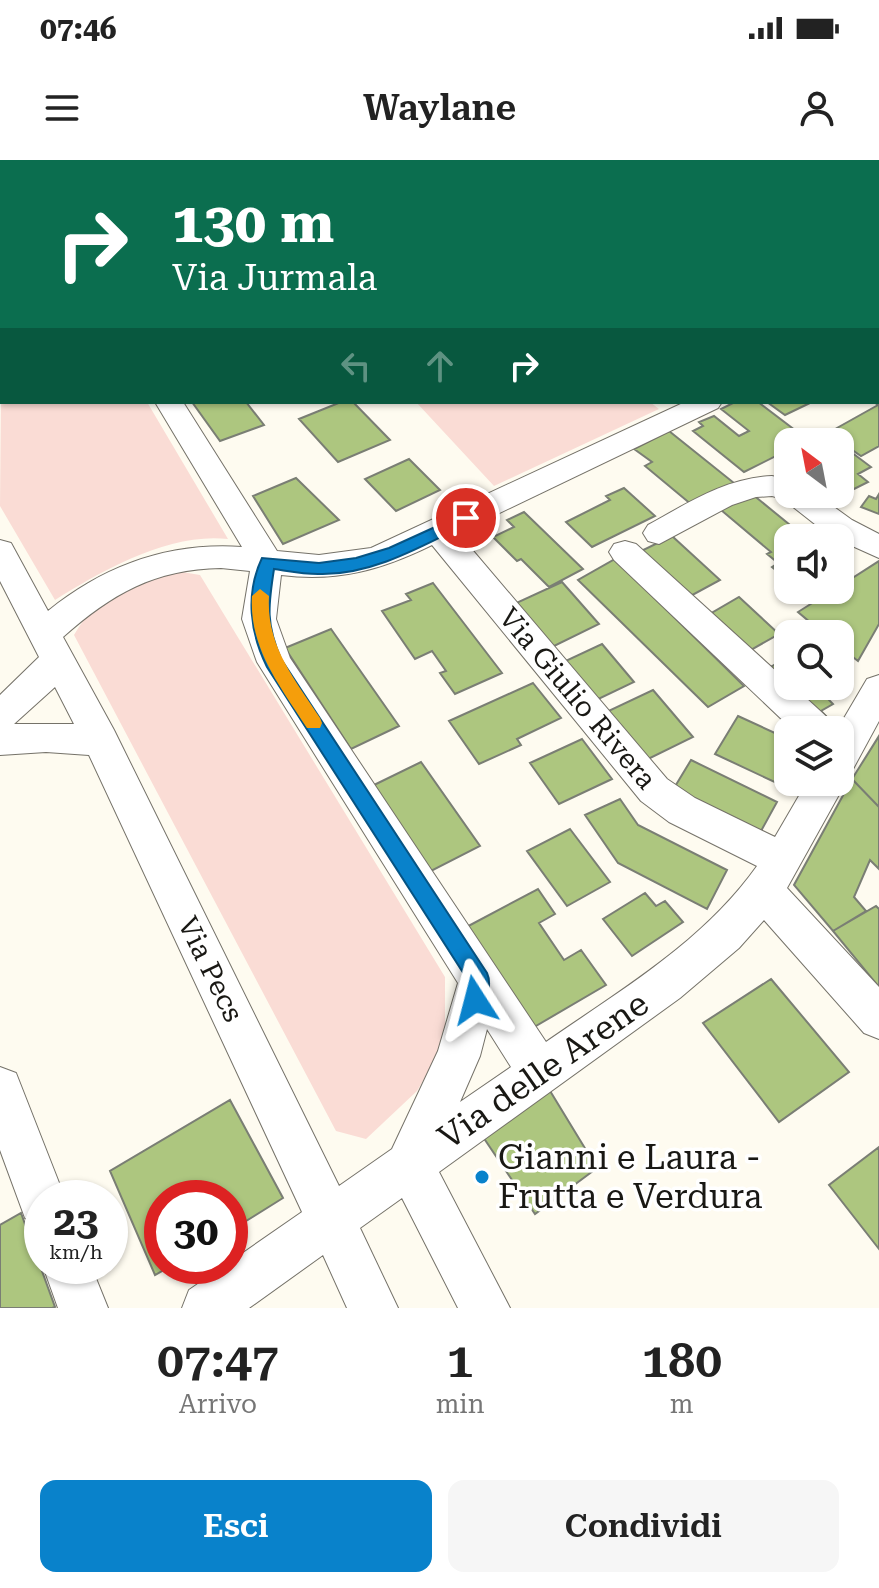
<!DOCTYPE html>
<html lang="it">
<style>
:root{--surface:#fff;--page:#f6f6f6;--text:#222;--muted:#767676;--accent:#0982cb}
body{margin:0;font-family:"Roboto Serif",serif;background:var(--page);color:var(--text);height:100vh;display:flex;flex-direction:column;font-size:30px;white-space:nowrap}
*{box-sizing:border-box;margin:0}
p{font-size:26px;color:var(--muted)}
.icon{flex:none;width:44px;height:44px;fill:none;stroke:currentColor;stroke-width:2;stroke-linecap:round;stroke-linejoin:round}
.map{position:relative;height:1148px;overflow:hidden}
.details{display:flex;flex-direction:column;background:var(--surface);flex:1}
.details>*{flex:none}
.hud{position:absolute;left:0px;top:0px;width:880px;height:244px;box-shadow:0 2px 6px #0004;background:#0b6e4f;color:#fff;overflow:hidden}
.needle{width:52px;rotate:328deg}
.fabs{position:absolute;left:774px;top:268px;display:grid;gap:16px}
.fabs a{display:grid;place-items:center;width:80px;height:80px;border-radius:16px;background:var(--surface);box-shadow:0 2px 6px #0004;font-size:40px}
.speed{position:absolute;left:24px;top:1020px;display:flex;gap:16px;font-size:40px;font-weight:700;text-align:center}
.speed>*{display:grid;place-content:center;width:104px;height:104px;border-radius:50%;background:var(--surface);box-shadow:0 2px 6px #0004;line-height:1}
.speed small{font-size:20px;font-weight:400}
.speed .limit{border:12px solid #d22;background:#fff;color:#111}
.pin{position:absolute;display:grid;place-items:center;width:68px;height:68px;color:#fff;margin:-34px;border:4px solid #fff;border-radius:50%;box-shadow:0 2px 8px #0007}
.me{position:absolute;width:88px;margin:-44px;rotate:351deg;stroke-linejoin:round;filter:drop-shadow(0 0 6px #0008)}
.turn{display:flex;align-items:center;gap:28px;height:168px;padding:0 40px;font-size:36px}
.turn .icon{width:104px;height:104px;stroke-width:2.5}
.turn b{display:block;font-size:56px;line-height:68px}
.lanes{display:flex;align-items:center;height:76px;padding:0 40px;background:#0003;justify-content:center;gap:40px;direction:ltr}
.lanes .off{opacity:.35}
.eta{display:flex;justify-content:space-evenly;align-items:center;height:136px;text-align:center}
.eta b{font-size:48px;font-weight:600;line-height:56px}
.cta{display:flex;gap:16px;margin-top:auto;padding:16px 40px}
.cta a{flex:1;height:92px;border-radius:16px;background:var(--accent);color:#fff;font-size:32px;font-weight:600;line-height:92px;text-align:center}
.cta a+a{background:var(--page);color:var(--text)}
.status{display:flex;justify-content:space-between;align-items:center;height:56px;padding:0 40px;background:var(--surface);direction:ltr}
.status svg{height:22px;fill:currentColor}
header{display:flex;justify-content:space-between;align-items:center;height:104px;padding:0 40px;background:var(--surface);font-size:36px;font-weight:600}
.map>svg:first-child{display:block}
.green{fill:#fadcd5}
.building{fill:#adc67f;stroke:#7a7e74;stroke-width:2}
.lines{fill:none;stroke-linecap:round;stroke-linejoin:round}
.street-casing{stroke:#757269;stroke-width:2}
.secondary-casing{stroke:#757269;stroke-width:2}
.street{fill:#fff;fill-rule:evenodd}
.secondary{fill:#fff;fill-rule:evenodd}
.route{fill:#0982cb;stroke:#065484;stroke-width:2}
.slow{fill:#f59e0b}
.poi-dot{fill:#0982cb;stroke:#fff;stroke-width:3}
.labels{text-anchor:middle;stroke-width:7;stroke-linejoin:round;paint-order:stroke}
.street-label{font-size:28px;fill:#191814;stroke:#fff}
.near-street-label{font-size:34px;fill:#191814;stroke:#fff}
.near-poi-label{font-size:34px;fill:#191814;stroke:#fff;text-anchor:start}
</style>
<div class="status"><b>07:46</b><svg viewBox="0 0 49 12"><path d="M0 12V9h3v3zM5 12V6h3v6zM10 12V3h3v9zM15 12V0h3v12zM26 1h20v11H26zM47 4h2v5h-2z"/></svg></div>
<header><svg class="icon" aria-label="menu" viewBox="0 0 24 24"><path d="M4 6h16M4 12h16M4 18h16"/></svg>Waylane<svg class="icon" aria-label="person" viewBox="0 0 24 24"><circle cx="12" cy="8" r="4"/><path d="M4 21q1-7 8-7t8 7"/></svg></header>
<div class="map">
<svg width="879" height="1148" viewBox="0 0 879 1148">
<rect width="100%" height="100%" fill="#fefbf0"/>
<path class="green" d="M2,126v116h145l81,137c-57,-7 -126,31 -173,61l-55,-94z
M416,242h234l9,7 -165,77z
M170,410l30,5 245,402v67l-28,47 -51,48 -30,-8 -262,-496c25,-43 52,-47 96,-65z"/>
<path class="building" d="M879,225v61l-18,10 -33,-23 50,-28 -4,-3h4z
M192,242h54l18,23 -44,16z
M341,242h12l37,38 -52,22 -39,-43z
M735,242h23l50,38 -20,2v8l-44,22 -51,-41 10,-5 -4,-4 15,-6 25,20 10,-5 -28,-22z
M767,242h45l-27,13z
M669,271l70,56 -41,23 -53,-44 7,-4 -18,-13z
M847,289l24,18 -13,7 10,8 -34,17 -6,-5h12v-41z
M409,299l31,31 -44,21 -31,-32z
M296,318l43,42 -56,24 -30,-48z
M624,328l31,28 -63,31 -26,-25 44,-22 -4,-4z
M752,334l54,44h-18v42l-16,-13 6,-4 -11,-9 4,-2 -50,-42z
M879,334v20l-18,-7 8,-11 7,3z
M524,352l59,57 -34,18 -28,-28 -4,2 -24,-24 21,-10 -7,-7z
M672,376l48,44 -35,19 -48,-46z
M615,399l129,127 -36,21 -130,-127z
M879,401v63l-21,37 -18,-14v-13h-16l-26,-22 35,-22h7v-4z
M562,422l37,42 -49,24 -36,-44z
M433,423l69,90 -47,21 -15,-21 6,-2 -14,-20 -17,8 -33,-48 29,-11 -5,-6z
M739,437l40,37 -37,21 -39,-37z
M331,469l68,97 -48,23 -66,-101z
M602,484l32,38 -44,21 -31,-39z
M788,497v29h52v-9l7,6 -12,7 4,4 -10,6 4,4 -12,7 5,5 -13,8 -53,-51z
M533,523l28,35 -44,21 4,6 -42,19 -30,-43z
M653,530l40,47 -53,26 -38,-49z
M738,556l50,23v33l-7,13 -66,-31z
M879,576v71l-27,-28z
M582,579l30,40 -53,25 -29,-41z
M691,600l86,42 -22,40 -87,-44z
M421,602l59,84 -49,25 -57,-86z
M852,619l27,28v62l-9,-9 -16,37 12,14 -33,20 -39,-46z
M620,639l18,26 89,45 -20,39 -89,-46 -33,-48z
M570,669l40,53 -43,24 -40,-55z
M538,729l17,25 -16,9 25,37 17,-10 25,35 -82,48 -65,-102z
M645,733l11,13 9,-5 18,21 -51,34 -29,-37z
M876,746l3,3v78l-46,-56z
M771,819l78,93 -70,50 -76,-99z
M544,921l53,87 -62,46 -60,-89z
M230,940l53,98 -53,33v-33h-68v68h9l-16,9 -45,-104z
M879,987v102l-50,-64z
M21,1053l34,94 -3,1h-52v-83z"/>
<g class="lines">
<g class="street-casing">
<path id="street" d="M321,0h24l1,2h-24z
M730,0h24l1,2h-24z
M864,0h15v8l-1,-6z
M878,89h1v15h-1z
M878,161h1v17h-1z
M155,242h28l94,149 42,4 52,-7 314,-146h37l-4,6 -260,125 209,246 28,19 80,39 32,-55h33v-52h-3l30,-51 12,-4v46l-26,48 -12,4 5,9 -59,106 92,99v52l-15,-6 -100,-113 -25,28 -59,50 -241,174 71,136h-52l-56,-110 -42,30 38,80h-51l-24,-53 -74,53h-67l7,-18 35,-24h6v-4l72,-50 -213,-457 -43,-3 -46,3v-60l39,-38 -39,-76v-41l11,3 37,68c57,-46 121,-69 194,-64zM432,385l209,256 28,21 88,44c-54,76 -136,124 -211,176l-256,-384 -14,-39 5,-44c57,7 100,-5 151,-30zM221,408l29,3 -8,48 15,43 201,321 -20,68 -46,98 -53,37 -225,-456 -51,-93c48,-43 92,-68 158,-69zM55,527l19,37h-60zM487,869l24,38 -51,35 20,-46z
M772,316l16,4v14h28l36,26 27,14v24l-49,-22 -47,-37 -11,-3 -16,1 -24,8 -73,39 -11,-3 -5,-8 5,-8c40,-22 78,-47 124,-49z
M625,381l11,3 152,138v4h5l37,34 5,10h-42l-179,-170 -5,-8 5,-8z
M0,907l16,6 49,125h-23v27l-17,-7 -25,-68z
M43,1106h48l17,42h-50z"/>
</g>
<g class="secondary-casing">
<path id="secondary" d="M0,111h2l-2,19z"/>
</g>
<use href="#street" class="street"/>
<use href="#secondary" class="secondary"/>
</g>
<path class="route" d="M466,353l8,5 -3,4c-47,23 -99,54 -153,52 -15,0 -30,-3 -44,-5 -6,38 -8,55 7,90l206,314c5,11 0,24 -4,35l-8,3 -7,-3 -4,-8 5,-18 -202,-315c-17,-34 -22,-73 -5,-109l57,5 37,-5 33,-10z"/>
<path class="slow" d="M260,429l9,7c-3,49 25,82 51,122l2,5 -2,5h-13c-27,-42 -58,-80 -55,-132z"/>
<circle class="poi-dot" cx="482" cy="1017" r="8"/>
<g class="labels">
<g class="street-label">
<text transform="translate(578 538) rotate(50)" y="10">Via Giulio Rivera</text>
<text transform="translate(211 809) rotate(64)" y="10">Via Pecs</text>
</g>
<g class="near-street-label">
<text transform="translate(543 910) rotate(-35)" y="12">Via delle Arene</text>
</g>
<g class="near-poi-label">
<text x="498" y="1009">Gianni e Laura -<tspan x="498" dy="39">Frutta e Verdura</tspan></text>
</g>
</g>
</svg>
<div class="fabs">
<a><svg class="needle" viewBox="-14 -14 28 28"><path d="M0-13l5 13h-10z" fill="#e53935"/><path d="M0 13l5-13h-10z" fill="#767676"/></svg></a>
<a><svg class="icon" aria-label="sound" viewBox="0 0 24 24"><path d="M4 9h4l5-4v14l-5-4H4zM17 9q2 3 0 6"/></svg></a>
<a><svg class="icon" aria-label="search" viewBox="0 0 24 24"><circle cx="10" cy="10" r="6"/><path d="M15 15l6 6"/></svg></a>
<a><svg class="icon" aria-label="layers" viewBox="0 0 24 24"><path d="M12 4l9 5-9 5-9-5zM3 14l9 5 9-5"/></svg></a>
</div>
<div class="speed"><div>23<small>km/h</small></div><div class="limit">30</div></div>
<div class="pin" style="left:466px;top:358px;background:#d93025"><svg class="icon" aria-label="arrive" viewBox="0 0 24 24"><path d="M6 21V4h12l-3 4 3 4H6"/></svg></div>
<svg class="me" style="left:475px;top:840px" viewBox="-20 -20 40 40"><path d="M0-17L14 15 0 8-14 15z" fill="#0982cb" stroke="#fff" stroke-width="4"/></svg>
<div class="hud">
<div class="turn"><svg class="icon" aria-label="right" viewBox="0 0 24 24"><path d="M7 20v-9h11M14 6l5 5-5 5"/></svg><div><b>130 m</b>Via Jurmala</div></div>
<div class="lanes"><svg class="icon off" aria-label="left" viewBox="0 0 24 24"><path d="M17 20v-9H6M10 6l-5 5 5 5"/></svg><svg class="icon off" aria-label="ahead" viewBox="0 0 24 24"><path d="M12 20V5M6 11l6-6 6 6"/></svg><svg class="icon" aria-label="right" viewBox="0 0 24 24"><path d="M7 20v-9h11M14 6l5 5-5 5"/></svg></div>
</div>
</div>
<section class="details">
<div class="eta">
<div><b>07:47</b><p>Arrivo</p></div>
<div><b>1</b><p>min</p></div>
<div><b>180</b><p>m</p></div>
</div>
<div class="cta"><a>Esci</a><a>Condividi</a></div>
</section>
